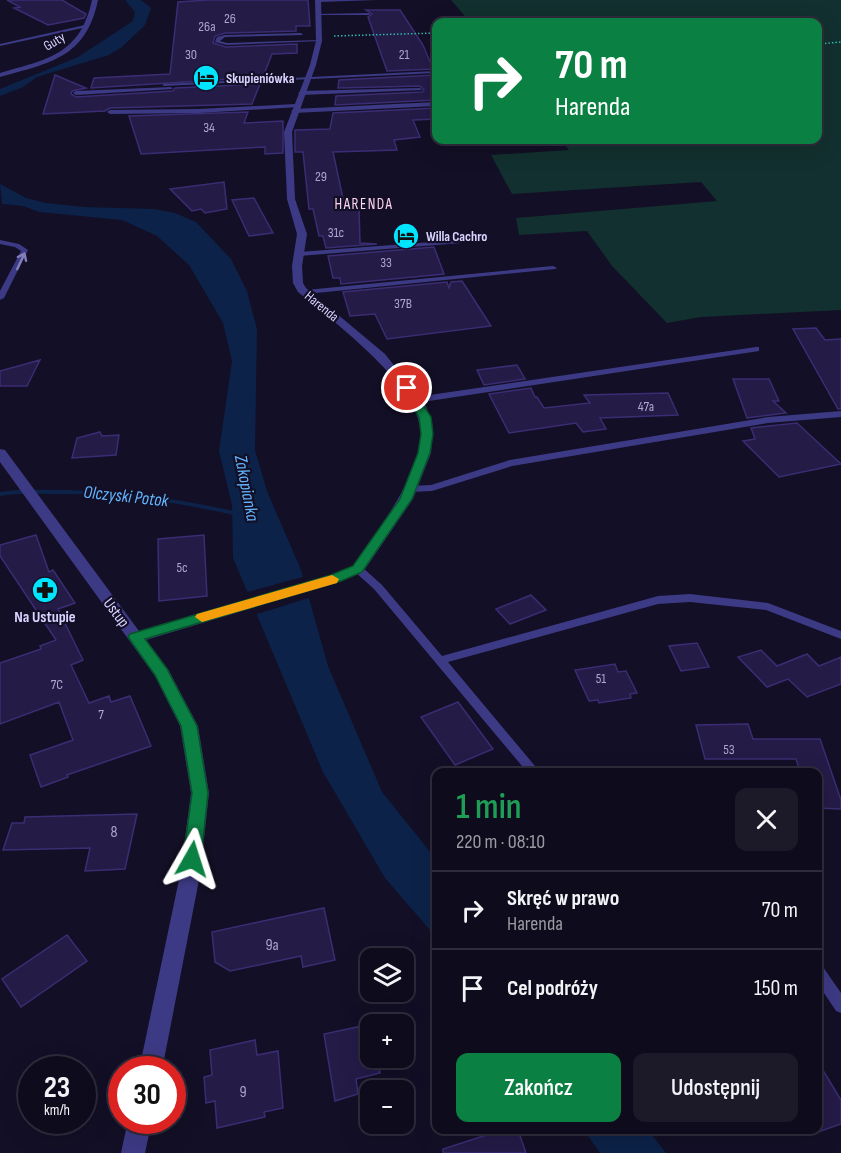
<!DOCTYPE html>
<html lang="pl">
<meta charset="utf-8">
<style>
:root{--surface:#0e0b1c;--page:#1c1929;--text:#f1f3f6;--muted:#9b9ba3;--line:#2e2b3b;--accent:#0b8043}
body{margin:0;font-family:"Sofia Sans Condensed",sans-serif;background:var(--page);color:var(--text);height:100vh;display:flex;flex-direction:column;font-size:22px;white-space:nowrap}
*{box-sizing:border-box;margin:0}
p{font-size:20px;color:var(--muted)}
.icon{flex:none;width:33px;height:33px;fill:none;stroke:currentColor;stroke-width:2;stroke-linecap:round;stroke-linejoin:round}
.map{position:relative;flex:1;overflow:hidden}
.side{position:absolute;left:432px;top:768px;width:390px;height:366px;display:flex;flex-direction:column;background:var(--surface);border-radius:12px;box-shadow:0 6px 24px #0002,0 0 0 2px var(--line)}
.side>*{flex:none}
.guide{position:absolute;left:432px;top:18px;width:390px;height:126px;border-radius:12px;box-shadow:0 6px 24px #0002,0 0 0 2px var(--line);background:#0b8043;color:#fff;overflow:hidden}
.tools{position:absolute;left:360px;top:948px;display:grid;gap:12px}
.tools a{display:grid;place-items:center;width:54px;height:54px;border-radius:12px;background:var(--surface);box-shadow:0 6px 24px #0002,0 0 0 2px var(--line);font-size:30px}
.speed{position:absolute;left:18px;top:1056px;display:flex;gap:12px;font-size:30px;font-weight:700;text-align:center}
.speed>*{display:grid;place-content:center;width:78px;height:78px;border-radius:50%;background:var(--surface);box-shadow:0 6px 24px #0002,0 0 0 2px var(--line);line-height:1}
.speed small{font-size:15px;font-weight:400}
.speed .limit{border:9px solid #d22;background:#fff;color:#111}
.pin{position:absolute;display:grid;place-items:center;width:51px;height:51px;color:#fff;margin:-26px;border:3px solid #fff;border-radius:50%;box-shadow:0 2px 6px #0007}
.me{position:absolute;width:66px;margin:-33px;rotate:6deg;stroke-linejoin:round;filter:drop-shadow(0 0 4px #0008)}
.turn{display:flex;align-items:center;gap:21px;height:126px;padding:0 24px;font-size:27px}
.turn .icon{width:78px;height:78px;stroke-width:2.5}
.turn b{display:block;font-size:42px;line-height:51px}
.round{display:grid;place-items:center;flex:none;width:63px;height:63px;border-radius:12px;background:var(--page)}
.summary{display:flex;align-items:center;justify-content:space-between;height:102px;padding:0 24px}
h1{font-size:36px;font-weight:600;line-height:45px;color:#1e9e55}
.button{display:flex;gap:12px;margin-top:auto;padding:12px 24px}
.button a{flex:1;height:69px;border-radius:12px;background:var(--accent);color:#fff;font-size:24px;font-weight:600;line-height:69px;text-align:center}
.button a+a{background:var(--page);color:var(--text)}
ul{padding:0;list-style:none}
li{display:flex;align-items:center;gap:18px;height:78px;padding:0 24px;border-top:2px solid var(--line)}
li div{flex:1}
li b{display:block;font-size:22px}
li em{font-style:normal}
.map>svg:first-child{display:block}
.green{fill:#12302f}
.water{fill:#0c2248}
.pier{fill:#130f26}
.lines{fill:none;stroke-linecap:round;stroke-linejoin:round}
.stream{fill:#0c2248;fill-rule:evenodd}
.building{fill:#241b47;stroke:#3b2d73;stroke-width:1.5}
.path{stroke:#2fb8b0;stroke-width:1.5;stroke-dasharray:1.5 2;stroke-linecap:butt}
.lane{fill:#3d3a85;fill-rule:evenodd}
.street{fill:#3d3a85;fill-rule:evenodd}
.oneway{stroke:#837fbc}
.route{fill:#0b8043;stroke:#07532c;stroke-width:1.5}
.slow{fill:#f59e0b}
.labels{text-anchor:middle;stroke-width:4.5;stroke-linejoin:round;paint-order:stroke}
.number-label{font-size:14px;fill:#aca6d1}
.far-street-label{font-size:14px;fill:#d9d4ff;stroke:#130f26}
.far-poi-label{font-size:14px;font-weight:bold;fill:#d9d4ff;stroke:#130f26;text-anchor:start}
.far-neighbourhood-label{font-size:15px;letter-spacing:1.5px;fill:#ffd6f0;stroke:#130f26}
.street-label{font-size:16px;fill:#d9d4ff;stroke:#130f26}
.poi-label{font-size:16px;font-weight:bold;fill:#d9d4ff;stroke:#130f26}
.near-number-label{font-size:16px;fill:#aca6d1}
.water-label{font-size:18px;font-style:italic;fill:#62b6ff;stroke:#130f26}
</style>
<div class="map">
<svg width="841" height="1153" viewBox="0 0 841 1153">
<rect width="100%" height="100%" fill="#130f26"/>
<path class="green" d="M451,0h390v310l-140,7 -34,6 -55,-57 -25,-35 -68,4 -3,-17 201,-17 -16,-19 -189,12 -21,-39 78,-5 -8,-10h257v-118h-348z"/>
<path class="water" d="M125,0h16l10,8 -6,17 -23,22 -13,8 -72,22 -14,10 -23,9v-7l78,-32 55,-36 2,-9z
M0,184l26,14 20,5 38,4 70,2 21,4 21,9 35,37 16,32 10,38 -2,121 12,41 34,79 27,96 54,126 54,67v78l-51,-59 -62,-106 -90,-214 -1,-53 -13,-54 13,-90 -9,-38 -34,-58 -32,-29 -35,-16 -83,-8 -16,-6 -21,-2z
M584,1130h64l18,23h-66z"/>
<path class="pier" d="M306,576l6,21 -58,18 -10,-22z"/>
<g class="lines">
<path class="stream" d="M17,490c77,-2 150,5 225,23l4,2 -4,2c-63,-15 -126,-24 -191,-23 -17,0 -34,-1 -51,2v-4z"/>
</g>
<path class="building" d="M7,0h55l24,14 -2,4 -36,7 -34,-17 6,-1z
M207,0h101l2,26h-14v5l-71,2 -10,3 -2,7 13,4 71,-3v9l-25,1 -9,23 -172,11 3,-10 76,-4 8,-72z
M366,10h34l23,35 10,24 -46,2 -19,-54 4,-3z
M55,75l31,13 -14,3 -1,3 5,3 97,-6 2,-3 85,-4 -8,20 -142,4 -5,3 -62,3z
M436,75v25l-101,5 1,-9 86,-4 2,-2 -4,-4 -82,2 1,-8z
M436,108v11l-23,1 7,17 -26,3 3,10 -64,2 12,56 14,-1 1,36 17,1 -51,4 -3,-12h-4l-6,-27h-4l-6,-57h-8v-22l35,-1 3,-16z
M248,112l-4,11 39,-2v32l-18,1v-7l-124,7 -12,-38z
M224,182l3,27 -22,4 -4,-4 -9,2 -22,-22z
M254,198l19,35 -24,3 -17,-36z
M434,247l10,27 -103,10 -1,-6h-7l-5,-22z
M462,281l29,45 -104,13 -12,-25 -25,2 -7,-24 104,-10 2,6 2,-6z
M816,328l9,12 16,-1v70h-3l-45,-80z
M40,360l-13,26h-27v-15z
M517,365l8,14 -41,6 -7,-15z
M733,379h36l10,22h-6l13,12 -39,5z
M531,388l4,9h2l7,11 46,-5 -6,-8 84,-2 10,22 -78,3 6,11 -23,3 -7,-9 -67,10 -20,-39z
M797,423l44,41 -62,13 -36,-36 12,-2 -4,-11z
M100,432l2,4 17,-1 -3,20 -44,3 5,-20z
M36,535l13,37 4,-2 22,33 -17,6 25,51 -12,5 18,38 20,-7 2,6 19,-6 21,50 -84,29 1,2 -27,10 -11,-32 43,-15 -14,-38 -59,22v-61l41,-14 -1,-3 16,-6 -56,-84v-11z
M204,535l3,61 -48,5 -1,-62z
M531,595l15,15 -36,14 -14,-15z
M697,643l12,24 -28,4 -12,-25z
M761,650l16,16 30,-12 12,12 22,-9v27l-34,13 -19,-18 -21,8 -29,-30z
M615,664l3,8 8,-1 11,22 -7,1 1,4 -32,5 -1,-3 -9,1 -14,-31z
M458,702l35,47 -38,16 -34,-48z
M748,724l5,15h67l21,61v9l-23,-1v-36h-18l-4,-13h-91l-9,-34z
M137,814l-12,55 -40,2 5,-23 -87,2 9,-27h12l1,-6z
M324,908l11,52 -32,7 -2,-11 -71,15 -15,-9 -3,-30z
M67,935l20,26 -66,46 -19,-28z
M371,1024l-1,34h7l3,15 -24,6 2,15 -23,7 -11,-67z
M255,1040l2,15 21,-4 5,57 -19,4 1,5 -48,11 -2,-27 -9,2 -2,-26 8,-2 -2,-25z
M818,1062l23,38v24l-23,8z
M502,1130h16l8,23h-83v-4z"/>
<g class="lines">
<path class="path" d="M334,36l102,-3
M818,44l23,-2"/>
<path class="lane" d="M317,0h60l-59,2 -2,-1z
M369,13l1,2h-54l2,-1z
M85,25l2,2 -87,19v-2z
M301,33l2,2 -78,2 -5,4 7,2 92,-3 2,1 -94,4 -12,-3 2,-5 8,-2z
M436,71v2l-272,13 -2,-1 2,-1z
M171,87l2,2 -97,6 -3,-2 3,-2z
M420,88l2,2 -121,5 -3,-2 3,-2z
M436,102v4l-142,7 -3,-2 3,-2z
M296,104l2,3 -99,6 -89,1 -3,-2 3,-2 89,-1z
M0,240l19,4 9,6 -24,48 -4,2v-9l21,-40 -6,-4 -15,-3z
M459,240l2,1v2l-162,13 -3,-2 3,-2z
M553,266l4,2 -2,1 -249,25 -4,-2 4,-2z
M756,347h3v4l-343,52 -4,-3 4,-3z
M841,411v6l-73,6 -256,43 -80,25 -22,1 -5,-3 5,-3 21,-1 79,-25 258,-43z
M358,566l4,1 20,18 60,71 216,-60 32,-2 78,9 73,28v8l-75,-29 -76,-8 -32,2 -210,58 92,110h-13l-153,-183 -20,-18 -1,-2 1,-2z
M818,965l5,2 18,26v20l-5,-2 -18,-27z"/>
<path class="street" d="M92,0h6c-12,58 -48,63 -98,77v-4c48,-14 80,-18 92,-73z
M315,0h6l1,41 -6,24 -24,67 3,67 12,35 -5,32 1,17 3,5 79,66 41,52 7,21 -2,26 -18,46 -50,73 -22,9 -195,59 22,29 30,57 11,67 -9,82 -38,195h-23l41,-195 11,-82 -11,-67 -25,-50 -155,-214v-13l5,1 134,181 192,-56 22,-9 4,-5c22,-33 70,-94 63,-135 -7,-45 -87,-105 -122,-134l-5,-9 -1,-17 5,-32 -10,-35 -3,-67 26,-67 6,-24z
M128,1120h24l-7,33h-24z"/>
</g>
<defs><path id="oneway-shaft" d="M-6 0H5M1.5-3L5.5 0L1.5 3" fill="none" stroke-width="1.6" stroke-linecap="round" stroke-linejoin="round" transform="scale(1.5)"/></defs>
<use class="oneway" href="#oneway-shaft" transform="translate(21 261) rotate(-65)"/>
<path class="route" d="M407,384l3,1 21,32 2,17 -3,19 -18,46 -50,73 -21,9 -196,58 22,30 30,57 11,67 -7,66 -3,5 -6,2 -6,-2 -3,-5 9,-66 -11,-67 -26,-51 -27,-38 2,-3 201,-59 22,-9 47,-67 18,-46 3,-19 -2,-17 -18,-29z"/>
<path class="slow" d="M332,575l7,4 -2,4 -135,39 -7,-5 2,-3z"/>
<defs>
<g id="hotel-disc" transform="scale(1.35)"><circle r="9.5" fill="#00e5ff" stroke="#130f26"/><path d="M-6-4.5h1.5V1H6V5H4.5V3h-9V5H-6ZM-4 0a1.8 1.8 0 1 1 3.6 0ZM.5 0V-2.5h3Q6-2.5 6 0Z" fill="#111"/></g>
<g id="pharmacy-disc" transform="scale(1.35)"><circle r="9.5" fill="#00e5ff" stroke="#130f26"/><path d="M-2-6h4v4h4v4h-4v4h-4v-4h-4v-4h4Z" fill="#111"/></g>
</defs>
<g fill-rule="evenodd">
<use href="#hotel-disc" x="206" y="78"/>
<use href="#hotel-disc" x="406" y="236"/>
<use href="#pharmacy-disc" x="45" y="590"/>
</g>
<g class="labels">
<g class="number-label">
<text x="230" y="23">26</text>
<text x="207" y="31">26a</text>
<text x="191" y="59">30</text>
<text x="404" y="59">21</text>
<text x="209" y="132">34</text>
<text x="321" y="181">29</text>
<text x="336" y="237">31c</text>
<text x="386" y="267">33</text>
<text x="403" y="308">37B</text>
<text x="646" y="411">47a</text>
<text x="182" y="572">5c</text>
<text x="601" y="683">51</text>
<text x="57" y="689">7C</text>
<text x="101" y="719">7</text>
<text x="729" y="754">53</text>
</g>
<g class="far-street-label">
<text transform="translate(54 41) rotate(-31)" y="5">Guty</text>
<text transform="translate(322 306) rotate(39)" y="5">Harenda</text>
</g>
<g class="far-poi-label">
<text x="226" y="83">Skupieniówka</text>
<text x="426" y="241">Willa Cachro</text>
</g>
<g class="far-neighbourhood-label">
<text x="364" y="209">HARENDA</text>
</g>
<g class="street-label">
<text transform="translate(117 612) rotate(53)" y="6">Ustup</text>
</g>
<g class="poi-label">
<text x="45" y="622">Na Ustupie</text>
</g>
<g class="near-number-label">
<text x="114" y="837">8</text>
<text x="272" y="950">9a</text>
<text x="243" y="1097">9</text>
</g>
<g class="water-label">
<text transform="translate(247 488) rotate(79)" y="6">Zakopianka</text>
<text transform="translate(126 496) rotate(6)" y="6">Olczyski Potok</text>
</g>
</g>
</svg>
<div class="tools">
<a><svg class="icon" aria-label="layers" viewBox="0 0 24 24"><path d="M12 4l9 5-9 5-9-5zM3 14l9 5 9-5"/></svg></a>
<a>+</a>
<a>−</a>
</div>
<div class="speed"><div>23<small>km/h</small></div><div class="limit">30</div></div>
<div class="pin" style="left:407px;top:388px;background:#d93025"><svg class="icon" aria-label="arrive" viewBox="0 0 24 24"><path d="M6 21V4h12l-3 4 3 4H6"/></svg></div>
<svg class="me" style="left:192px;top:859px" viewBox="-20 -20 40 40"><path d="M0-17L14 15 0 8-14 15z" fill="#0b8043" stroke="#fff" stroke-width="4"/></svg>
<div class="guide">
<div class="turn"><svg class="icon" aria-label="right" viewBox="0 0 24 24"><path d="M7 20v-9h11M14 6l5 5-5 5"/></svg><div><b>70 m</b>Harenda</div></div>
</div>
<section class="side">
<div class="summary"><div><h1>1 min</h1><p>220 m · 08:10</p></div><a class="round"><svg class="icon" aria-label="close" viewBox="0 0 24 24"><path d="M6 6l12 12M18 6L6 18"/></svg></a></div>
<ul>
<li><svg class="icon" aria-label="right" viewBox="0 0 24 24"><path d="M7 20v-9h11M14 6l5 5-5 5"/></svg><div><b>Skręć w prawo</b><p>Harenda</p></div><em>70 m</em></li>
<li><svg class="icon" aria-label="arrive" viewBox="0 0 24 24"><path d="M6 21V4h12l-3 4 3 4H6"/></svg><div><b>Cel podróży</b></div><em>150 m</em></li>
</ul>
<div class="button"><a>Zakończ</a><a>Udostępnij</a></div>
</section>
</div>
